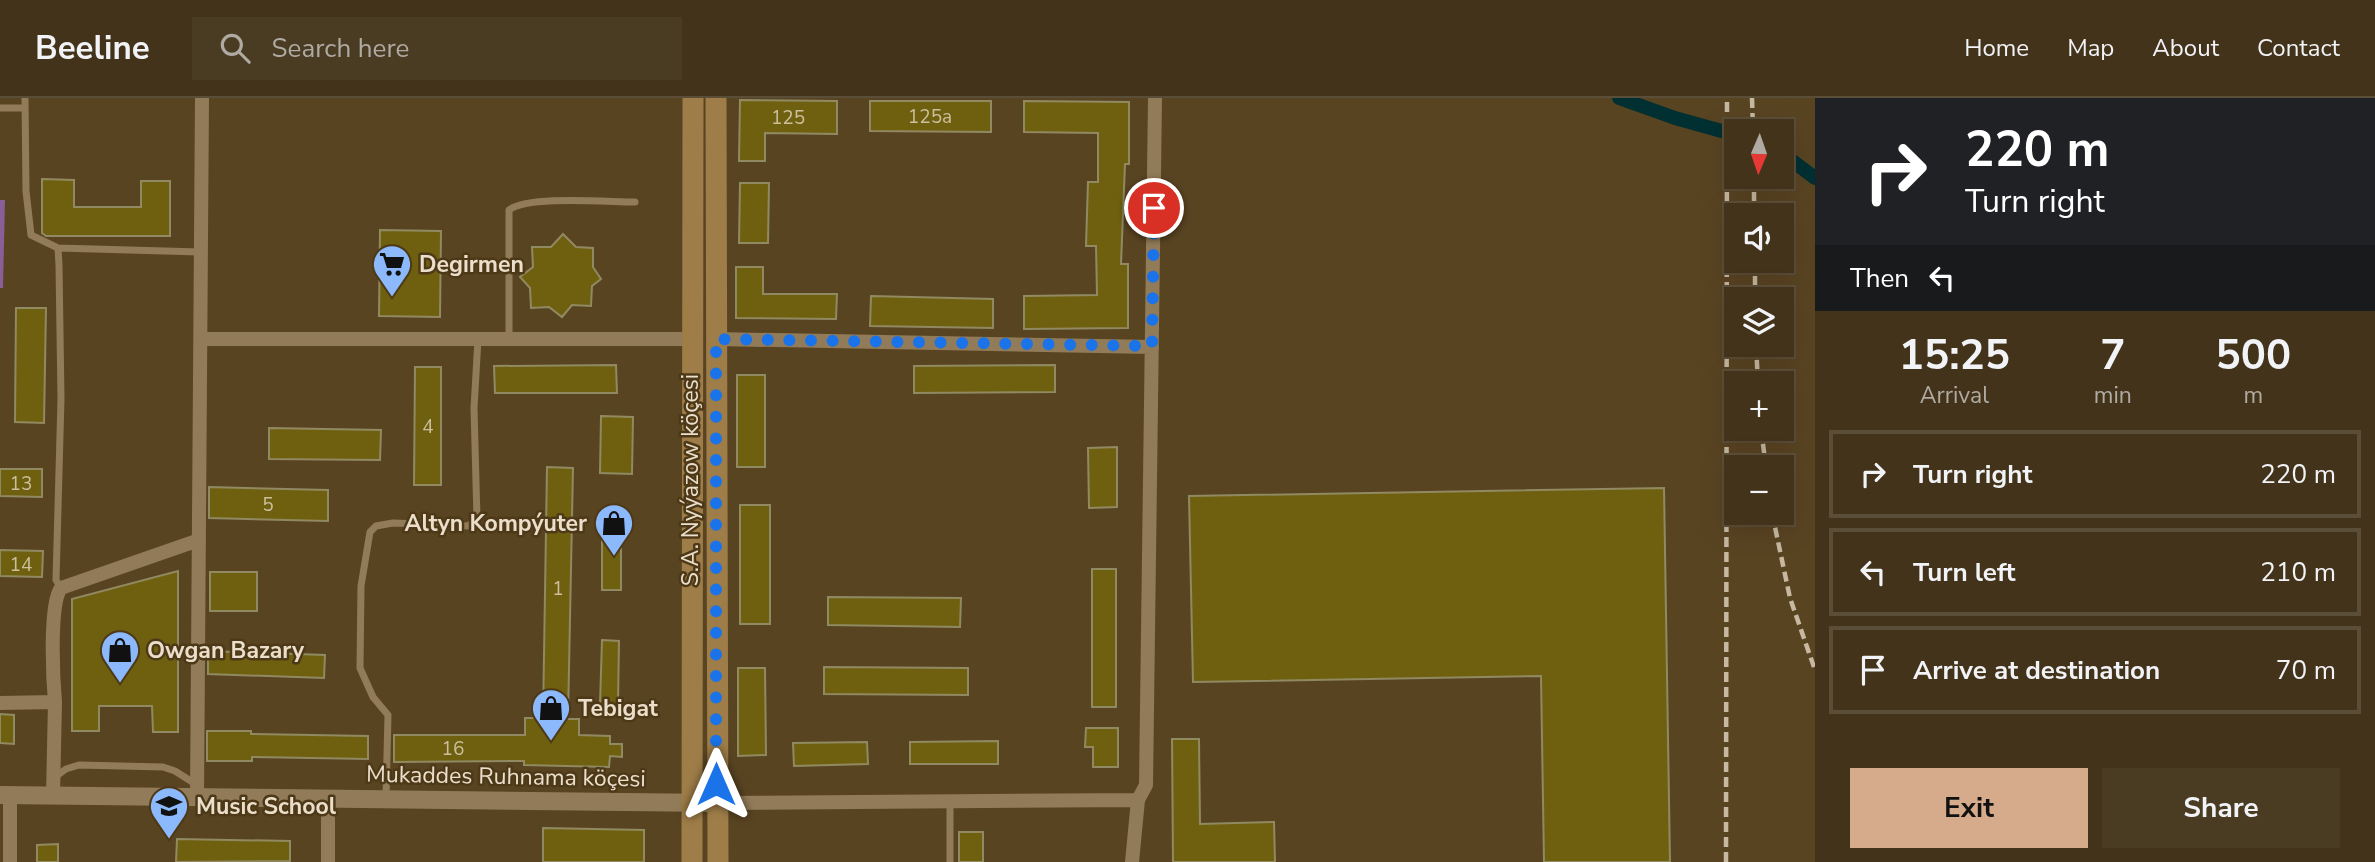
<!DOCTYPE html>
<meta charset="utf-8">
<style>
:root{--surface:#43331a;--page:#4a3b23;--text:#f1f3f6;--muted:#afaaa2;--line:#5b4e39;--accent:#d6ab8b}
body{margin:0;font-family:"Nunito Sans",sans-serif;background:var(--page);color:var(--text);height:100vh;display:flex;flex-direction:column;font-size:26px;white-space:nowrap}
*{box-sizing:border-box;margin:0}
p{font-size:23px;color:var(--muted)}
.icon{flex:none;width:38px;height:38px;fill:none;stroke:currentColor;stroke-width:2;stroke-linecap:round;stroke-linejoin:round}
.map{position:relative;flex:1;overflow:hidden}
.drawer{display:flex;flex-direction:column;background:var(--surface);width:560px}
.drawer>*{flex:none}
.hud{background:#202124;color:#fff;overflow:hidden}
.needle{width:46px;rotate:182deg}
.fabs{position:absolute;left:1724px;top:21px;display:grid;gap:14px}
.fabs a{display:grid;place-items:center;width:70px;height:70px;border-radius:0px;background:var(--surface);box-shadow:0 7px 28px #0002,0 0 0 2px var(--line);font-size:35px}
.pin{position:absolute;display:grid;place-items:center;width:60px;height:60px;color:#fff;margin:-30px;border:4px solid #fff;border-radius:50%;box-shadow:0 2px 7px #0007}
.me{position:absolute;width:77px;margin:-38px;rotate:0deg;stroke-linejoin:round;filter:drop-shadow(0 0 5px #0008)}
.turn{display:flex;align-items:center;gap:24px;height:147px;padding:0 35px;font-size:32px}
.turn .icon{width:91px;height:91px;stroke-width:2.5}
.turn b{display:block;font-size:49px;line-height:60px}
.then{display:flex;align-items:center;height:66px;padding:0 35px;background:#0003;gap:14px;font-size:26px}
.eta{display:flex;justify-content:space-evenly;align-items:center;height:119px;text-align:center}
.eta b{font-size:42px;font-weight:700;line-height:49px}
.button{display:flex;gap:14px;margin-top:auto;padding:14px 35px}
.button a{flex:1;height:80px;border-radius:0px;background:var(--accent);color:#111;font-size:28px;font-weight:700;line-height:80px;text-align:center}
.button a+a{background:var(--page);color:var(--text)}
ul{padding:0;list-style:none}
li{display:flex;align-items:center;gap:21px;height:88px;margin:0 14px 10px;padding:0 21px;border:4px solid var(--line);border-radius:0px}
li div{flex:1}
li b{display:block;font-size:26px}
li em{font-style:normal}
header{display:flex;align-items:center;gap:42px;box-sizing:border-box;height:98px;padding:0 35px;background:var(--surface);border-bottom:2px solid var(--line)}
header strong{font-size:33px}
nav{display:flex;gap:38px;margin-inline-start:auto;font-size:24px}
.search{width:490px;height:63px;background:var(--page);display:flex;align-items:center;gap:18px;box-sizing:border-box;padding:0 24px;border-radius:0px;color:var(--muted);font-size:26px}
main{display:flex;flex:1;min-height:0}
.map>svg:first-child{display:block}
.green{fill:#8a5e97}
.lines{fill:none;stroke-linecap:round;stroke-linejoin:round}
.canal{stroke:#013032;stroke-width:14}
.building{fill:#6f6010;stroke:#918961;stroke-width:2}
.service{stroke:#927b58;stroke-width:7}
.minor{stroke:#927b58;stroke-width:14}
.tertiary{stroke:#927b58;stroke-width:18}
.primary{stroke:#9e7d48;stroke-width:21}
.rail{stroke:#c6b8a1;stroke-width:4.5;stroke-dasharray:10 5;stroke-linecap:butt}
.route{stroke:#1a73e8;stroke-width:12;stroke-dasharray:0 21.6}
.labels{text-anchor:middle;stroke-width:5;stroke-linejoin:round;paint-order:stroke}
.number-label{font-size:19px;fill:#ccbf9d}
.poi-label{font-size:23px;font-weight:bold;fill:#ebdfcc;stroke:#4d3917;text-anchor:start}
.street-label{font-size:23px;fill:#ebdfcc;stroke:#4d3917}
</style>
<header>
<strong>Beeline</strong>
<div class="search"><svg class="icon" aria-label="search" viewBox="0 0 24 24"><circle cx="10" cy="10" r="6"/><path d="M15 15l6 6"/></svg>Search here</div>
<nav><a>Home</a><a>Map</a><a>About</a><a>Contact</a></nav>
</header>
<main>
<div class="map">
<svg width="1815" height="764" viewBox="0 0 1815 764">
<rect width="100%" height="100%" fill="#594422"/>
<path class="green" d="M0,102h5l-2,88h-3z"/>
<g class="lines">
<path class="canal" d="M1619,0l56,20 61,17
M1782,55l33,25"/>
</g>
<path class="building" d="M740,2l97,1v33l-72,-1v28h-26z
M870,3h121v31l-121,-1z
M1024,3l105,1v62h-4l-4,100h7v64l-104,1v-33l73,-1 -1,-49h-10l2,-64h10v-49l-74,-1z
M42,81l32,1v27h67v-26h29v55h-124l-4,-3z
M740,85h29l-1,60h-29z
M380,132l61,1 -1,86 -61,-1z
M563,136l13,13 17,1v19l8,12 -9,7 -1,20 -19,-1 -10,12 -13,-10 -18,1 -1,-20 -10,-11 13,-10 -1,-20h19z
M736,169h27v27h74l-1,25 -100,-1z
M871,198l122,3v29l-123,-2z
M16,210h30l-2,115 -29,-1z
M616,267l1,28h-122l-1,-27z
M1055,267v27l-141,1v-27z
M415,269h26v118h-27z
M737,277h28v92h-28z
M601,318l32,1 -1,57 -32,-1z
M269,330l112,2 -1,30 -111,-1z
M1117,349v60l-28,1 -1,-60z
M547,369l26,1 -5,251h11v16l31,1v8h12v13l-12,-1 -1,11 -85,-2v-4l-130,1v-27h131v-17h18z
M0,371h42v28l-42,-1z
M209,389l119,3v31l-119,-3z
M1664,390l6,374h-126l-3,-186 -348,6 -4,-186z
M740,407h30v119h-30z
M602,430h19v62h-19z
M0,452l43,1 -1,26 -42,-1z
M1092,471h24v138h-24z
M178,473v161h-25l-1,-26h-53v25h-27v-132z
M210,474h47v39h-47z
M828,499l133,1 -1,29 -132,-2z
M602,542l17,1 -1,64 -18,-1z
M208,553l117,4 -1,23 -116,-4z
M824,569l144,1v27l-144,-1z
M738,570h27l1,87 -28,1z
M0,616l14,1v29l-14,-1z
M1086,630h32v39h-25v-20h-8z
M207,633h44v3l117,2v23l-116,-2v4h-45z
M1172,641h27l1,85 74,-2 1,40h-102z
M998,643v23h-88v-22z
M867,644l1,22 -74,2 -1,-23z
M543,730l101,2v32h-101z
M959,734h24v30h-24z
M177,741l113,2v20l-114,1z
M58,746v18h-21v-17z"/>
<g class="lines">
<path class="service" d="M25,0l1,93 5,44 27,13 1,17 2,134 -5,181 5,8
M0,10h25
M58,150l142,4
M509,241v-129c19,-15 99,-8 126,-8
M55,679l11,-8 13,-4 84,2 12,4 22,14
M386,700l2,-83 -15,-18 -13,-29 1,-82 9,-54 6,-6 17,-3 75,3 9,-7 -3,-111 4,-69
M950,764v-61"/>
<path class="minor" d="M201,241h491
M716,241l436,8
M0,605l55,-1c-2,-22 -6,-98 6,-114l138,-48
M53,698l2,-94
M197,700l5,-700
M328,700v64
M717,705l421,-3
M10,764v-66
M1132,764l6,-62 8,-15 9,-687"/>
<path class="tertiary" d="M0,697l717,8"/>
<path class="primary" d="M716,0l2,764
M692,764l1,-764"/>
<path class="rail" d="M1752,0l1,33
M1754,79v38
M1755,163v38
M1756,247l2,38
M1761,331l5,38
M1772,415l18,85 25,72
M1726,764l1,-764"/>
</g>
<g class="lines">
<path class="route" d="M716,686v-445l436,7 2,-138"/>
</g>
<defs>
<g id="supermarket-pin" transform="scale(2.0125)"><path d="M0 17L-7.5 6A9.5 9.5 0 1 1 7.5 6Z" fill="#8cb9fc" stroke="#4d3917"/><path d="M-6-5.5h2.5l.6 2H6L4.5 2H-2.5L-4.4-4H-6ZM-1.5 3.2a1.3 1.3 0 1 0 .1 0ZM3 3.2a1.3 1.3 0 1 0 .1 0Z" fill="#111"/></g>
<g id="shop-pin" transform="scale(2.0125)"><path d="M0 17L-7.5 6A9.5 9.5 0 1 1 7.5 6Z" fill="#8cb9fc" stroke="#4d3917"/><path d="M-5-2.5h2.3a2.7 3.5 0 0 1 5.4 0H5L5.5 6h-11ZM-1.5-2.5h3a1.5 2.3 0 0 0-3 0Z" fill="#111"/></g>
<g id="school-pin" transform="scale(2.0125)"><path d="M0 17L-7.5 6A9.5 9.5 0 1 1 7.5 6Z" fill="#8cb9fc" stroke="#4d3917"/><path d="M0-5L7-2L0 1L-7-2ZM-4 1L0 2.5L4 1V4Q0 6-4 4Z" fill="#111"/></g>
</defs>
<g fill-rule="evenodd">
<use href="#supermarket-pin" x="392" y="166"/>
<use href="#shop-pin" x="614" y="425"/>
<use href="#shop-pin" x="120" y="552"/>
<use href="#shop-pin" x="551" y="610"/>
<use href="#school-pin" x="169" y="708"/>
</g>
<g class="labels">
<g class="number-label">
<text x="930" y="25">125a</text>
<text x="788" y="26">125</text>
<text x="428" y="335">4</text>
<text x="21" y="392">13</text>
<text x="268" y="413">5</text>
<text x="21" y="473">14</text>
<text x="558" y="497">1</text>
<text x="453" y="657">16</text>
</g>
<g class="poi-label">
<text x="419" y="174">Degirmen</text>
<text x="587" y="433" text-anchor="end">Altyn Kompýuter</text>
<text x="147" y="560">Owgan Bazary</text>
<text x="578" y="618">Tebigat</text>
<text x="196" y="716">Music School</text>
</g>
<g class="street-label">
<text transform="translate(690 382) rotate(-90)" y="8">S.A. Nyýazow köçesi</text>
<text transform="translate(506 678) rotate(1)" y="8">Mukaddes Ruhnama köçesi</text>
</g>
</g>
</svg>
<div class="fabs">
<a><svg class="needle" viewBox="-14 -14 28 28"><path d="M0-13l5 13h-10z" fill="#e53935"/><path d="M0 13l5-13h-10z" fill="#afaaa2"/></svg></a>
<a><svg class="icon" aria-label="sound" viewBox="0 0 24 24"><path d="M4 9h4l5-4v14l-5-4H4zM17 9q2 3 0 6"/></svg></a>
<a><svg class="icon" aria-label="layers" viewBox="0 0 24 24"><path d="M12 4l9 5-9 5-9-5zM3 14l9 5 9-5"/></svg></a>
<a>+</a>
<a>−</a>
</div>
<div class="pin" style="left:1154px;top:110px;background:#d93025"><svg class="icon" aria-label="arrive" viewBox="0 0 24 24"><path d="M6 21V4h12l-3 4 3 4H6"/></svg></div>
<svg class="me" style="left:716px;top:686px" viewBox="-20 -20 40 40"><path d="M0-17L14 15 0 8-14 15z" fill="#1a73e8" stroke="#fff" stroke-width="4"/></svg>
</div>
<section class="drawer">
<div class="hud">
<div class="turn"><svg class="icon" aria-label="right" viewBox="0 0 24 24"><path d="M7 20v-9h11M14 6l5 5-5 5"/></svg><div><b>220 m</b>Turn right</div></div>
<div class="then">Then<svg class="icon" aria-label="left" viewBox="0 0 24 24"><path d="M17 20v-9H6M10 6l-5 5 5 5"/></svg></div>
</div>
<div class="eta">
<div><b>15:25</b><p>Arrival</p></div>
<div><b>7</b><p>min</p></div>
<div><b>500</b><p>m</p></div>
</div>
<ul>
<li><svg class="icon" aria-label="right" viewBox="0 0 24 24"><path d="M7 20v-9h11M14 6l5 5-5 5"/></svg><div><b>Turn right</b></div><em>220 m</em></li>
<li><svg class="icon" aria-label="left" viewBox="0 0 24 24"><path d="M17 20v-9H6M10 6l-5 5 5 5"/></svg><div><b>Turn left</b></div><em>210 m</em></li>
<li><svg class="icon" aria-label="arrive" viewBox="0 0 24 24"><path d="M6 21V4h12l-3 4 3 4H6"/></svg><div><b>Arrive at destination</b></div><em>70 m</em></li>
</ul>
<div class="button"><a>Exit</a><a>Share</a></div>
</section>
</main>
